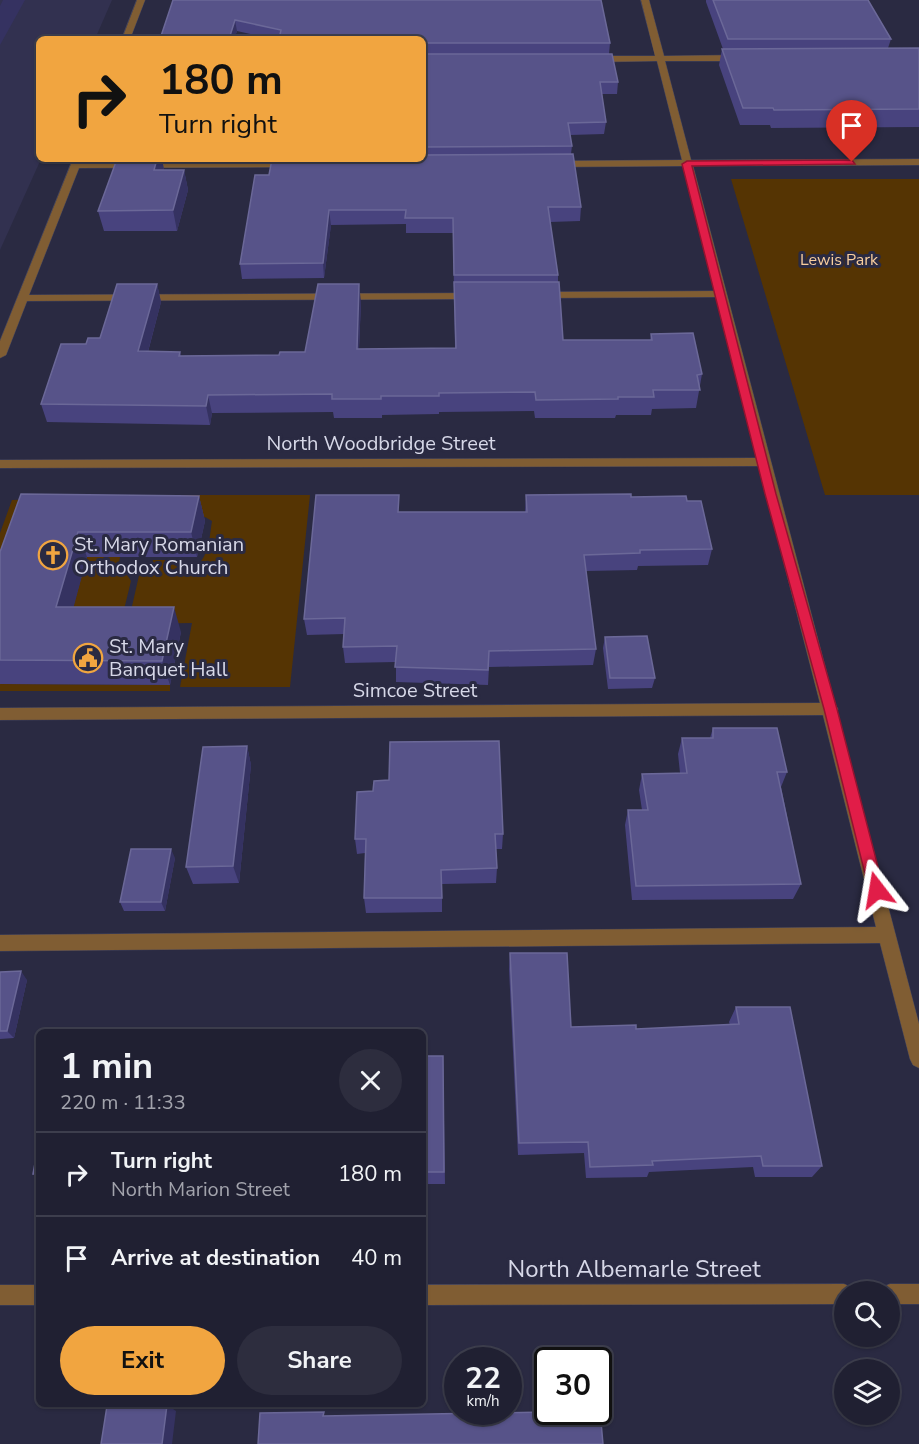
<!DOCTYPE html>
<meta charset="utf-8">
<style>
:root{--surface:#202032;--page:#2d2d3e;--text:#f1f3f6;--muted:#a2a3ac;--line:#3d3e4d;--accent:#f1a540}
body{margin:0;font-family:"Nunito Sans",sans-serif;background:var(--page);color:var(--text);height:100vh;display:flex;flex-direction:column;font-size:22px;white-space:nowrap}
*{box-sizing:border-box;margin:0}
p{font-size:20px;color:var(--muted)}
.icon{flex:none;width:33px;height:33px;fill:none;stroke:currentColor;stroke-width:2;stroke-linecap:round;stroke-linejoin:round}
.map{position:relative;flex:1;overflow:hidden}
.panel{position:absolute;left:36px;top:1029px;width:390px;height:378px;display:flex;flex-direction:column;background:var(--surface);border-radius:9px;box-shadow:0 2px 4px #0004,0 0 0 2px var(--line)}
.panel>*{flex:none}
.banner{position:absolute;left:36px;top:36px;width:390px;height:126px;border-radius:9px;box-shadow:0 2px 4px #0004,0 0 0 2px var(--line);background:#f1a540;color:#111;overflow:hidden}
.fabs{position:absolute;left:834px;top:1281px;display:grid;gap:12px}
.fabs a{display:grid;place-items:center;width:66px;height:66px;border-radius:50%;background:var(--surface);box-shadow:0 2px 4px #0004,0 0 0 2px var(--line);font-size:30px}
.speed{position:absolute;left:444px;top:1347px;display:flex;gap:12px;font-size:30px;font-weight:700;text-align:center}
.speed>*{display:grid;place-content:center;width:78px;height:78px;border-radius:50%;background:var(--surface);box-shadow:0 2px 4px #0004,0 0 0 2px var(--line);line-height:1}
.speed small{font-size:15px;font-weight:400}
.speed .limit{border:3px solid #111;border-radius:9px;background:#fff;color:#111}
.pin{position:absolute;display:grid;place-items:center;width:51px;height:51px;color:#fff;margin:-62px -26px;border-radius:50% 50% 50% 0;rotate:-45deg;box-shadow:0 0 6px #0007}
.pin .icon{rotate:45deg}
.me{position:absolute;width:66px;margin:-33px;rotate:346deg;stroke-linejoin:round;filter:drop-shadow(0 0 4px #0008)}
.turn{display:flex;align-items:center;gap:21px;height:126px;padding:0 24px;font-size:27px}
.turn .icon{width:78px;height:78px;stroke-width:2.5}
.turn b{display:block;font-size:42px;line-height:51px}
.round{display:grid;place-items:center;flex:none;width:63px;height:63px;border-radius:32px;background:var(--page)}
.headline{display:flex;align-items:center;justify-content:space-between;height:102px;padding:0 24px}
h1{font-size:36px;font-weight:700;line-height:45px}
.action{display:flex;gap:12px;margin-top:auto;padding:12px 24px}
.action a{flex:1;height:69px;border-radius:36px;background:var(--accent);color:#111;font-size:24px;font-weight:700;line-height:69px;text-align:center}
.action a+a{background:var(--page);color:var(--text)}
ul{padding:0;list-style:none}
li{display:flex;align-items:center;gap:18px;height:84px;padding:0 24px;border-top:2px solid var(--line)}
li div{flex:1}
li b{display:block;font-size:22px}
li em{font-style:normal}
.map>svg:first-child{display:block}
.built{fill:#323150}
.green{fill:#553403}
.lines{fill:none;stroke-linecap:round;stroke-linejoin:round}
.minor-casing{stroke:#46465d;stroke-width:1}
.minor{fill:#805d33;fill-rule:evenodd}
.wall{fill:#48437e}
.shaded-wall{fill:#353261}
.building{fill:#575389;stroke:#6b6898;stroke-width:1.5}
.route{fill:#e11d48;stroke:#92132f;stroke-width:1.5}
.labels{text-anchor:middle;stroke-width:6;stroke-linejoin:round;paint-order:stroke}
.far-park-label{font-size:16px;fill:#f9ce9e;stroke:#2a2a42}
.street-label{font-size:20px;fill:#d7d8e8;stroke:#2a2a42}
.poi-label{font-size:20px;fill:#d7d8e8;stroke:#2a2a42;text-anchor:start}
.near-street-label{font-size:24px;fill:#d7d8e8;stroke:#2a2a42}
</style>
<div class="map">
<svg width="919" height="1444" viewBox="0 0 919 1444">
<rect width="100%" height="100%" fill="#2a2a42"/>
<path class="built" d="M0,0h112l-17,39h-56l2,120 -41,91z"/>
<path class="green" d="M731,179h188v316h-94z
M175,495h135l-20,192h-110l12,-64 -64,1 12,-53h10l3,-11h19v4c8,0 17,4 24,1 13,-6 14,-32 16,-44l-7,-4h-33z
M37,499l61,20 26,19 -5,24 12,19 -11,45 -120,1v-94l12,-33z
M0,684l170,1v6h-170z"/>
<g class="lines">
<g class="minor-casing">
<path id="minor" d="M137,0h8l-15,39h-8z
M641,0h8l15,56 77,-1 4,3 -4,3h-76l26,99 228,-1v6l-226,1 142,538 3,5 -1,3 82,312v44l-6,-3 -3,-6 -30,-116 -880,8v-16l876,-8 -53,-212 -823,5v-12l820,-5 -61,-237 -759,2v-8l757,-2 -40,-161 -175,1 -5,-3 5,-3 173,-1 -32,-125 -127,1 -5,-3 5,-3 126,-1 -25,-99 -63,1 -4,-3 4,-3h61z
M73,159h10l-2,3 211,-1 5,3 -5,3 -213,1 -50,127 444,-2 5,3 -5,3 -446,2 -21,54 -6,3v-17z
M844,1284l7,3 2,5h-9v12l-421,1v-20z
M890,1284h29v20h-29v-12h-9l2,-5z
M0,1285h39v20h-39z"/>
</g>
<use href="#minor" class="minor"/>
</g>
<path class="wall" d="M173,0l437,43 -1,11 9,28 -1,12h-15l4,28 -2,12 -34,1 2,11 -1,8 10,53 -1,14 -30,1 8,53v7l5,58h87l1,-6 51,40 -6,34 -44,1 -1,6h-35l-1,3h-80l-1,-7 -95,1v2l-57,1v3h-48l-1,-6 -121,1 -2,12 -163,-3 -6,-18 45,-60 14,-6 57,-54 4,18 -13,50h32l1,4 98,-1 26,-3 56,-50 -2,47 96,-1 -2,-115h-47v-9l-75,1 -7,53 -82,1 -2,-15 29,-89 154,-16v-120h-150l-36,-8 -3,8h-74z
M706,0h162l23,39 -3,9h31v79l-148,1 -1,-3h-30l-21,-60 3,-16h1l-17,-47z
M117,159h50h-5l2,11h20l4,20 -11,41h-73l-6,-20z
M526,495l105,2 56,4 25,48 -4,16 -70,1 -1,4 -51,1 10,78 -3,16 -104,2 -1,18 -92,-3v-20l-51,1 -2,-16 1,-13 -37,1 -3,-16 221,-107z
M199,496l6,25 -8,36h-110l-14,50 108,25 -11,53 -170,-1v-132z
M605,637l50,41 -3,10 -44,1 -5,-41z
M713,728l74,44 -6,15 20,97 -8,15 -161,1 -7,-75 3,-15h14l-3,-20 3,-16 38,-1 -2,-19 4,-16h28z
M247,746l4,19 -12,118 -46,1 -7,-17z
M503,834l-1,15h-6l1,19 -1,15 -54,1v28l-76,1 -2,-15 1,-45 -8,1 -2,-15z
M175,858l-10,53h-41l-4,-9z
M510,953l61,74 65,2 94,-4 -1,-3 7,-15 86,159 -10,11h-57l-2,-10 -104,5 -2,5 -61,1 -2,-25 -66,2 -9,-186z
M0,972l27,8 -13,58 -14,1z
M423,1056h20l2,128h-22z
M39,1142v38l-6,-6z"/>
<path class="shaded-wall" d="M3,0h22l-25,45v-39z
M235,20l2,11 -3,8h-5z
M157,159h5l2,11h-10z
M184,170l4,20 -11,41 -4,-21z
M329,210l2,15 -7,53 -1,-15z
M157,284l4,18 -18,68 -5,-19z
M359,284l2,18 -3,66 -1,-19z
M208,395l4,18 -2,12 -4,-19z
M199,496l6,25 -8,36 -6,-25z
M78,532l9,25 -20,75 -11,-25z
M174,607l7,25 -11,53 -8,-24z
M247,746l4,19 -12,118 -6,-17z
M171,849l4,9 -10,53 -4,-9z
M21,971l6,9 -13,58 -7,-7z
M167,1405l9,6 -4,33h-10z"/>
<path class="building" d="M173,0h428l9,43h-187v-4h-144l2,-9 -46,-10 -6,19h-69z
M713,0h155l23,39h-163z
M919,48v61l-145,1 -1,-2h-30l-21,-59z
M423,54h189l6,28h-18l6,40 -38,1 4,23 -149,1z
M573,154l8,53h-33l10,68h-104l-1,-57h-48l1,-8h-77l-6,53 -83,1 15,-89h14l3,-16h151v-4z
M117,159h40l-3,11h30l-11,40 -75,1z
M454,282h105l4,58h89l-1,-6 42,-1 9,41 -5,1 3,15h-47l1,7h-36v2l-82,1 -1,-8 -96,1v3h-58v3h-49v-5l-124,1 -2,11 -165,-2 20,-60h25l2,-6h12l17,-54h40l-19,67 42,1 -1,4 100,-1 1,-3h25l13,-68h41l-2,65 99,-1z
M21,494l178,2 -8,36h-113l-22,75h118l-12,54 -162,-1v-108z
M631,494v3l55,-1 1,5h14l11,48 -72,1v3l-56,2 12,94 -107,2 -1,19 -93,-3 2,-21 -54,1 2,-29 -41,1 12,-124h83l-1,17h129l-1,-17z
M647,636l8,42h-45l-5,-41z
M713,728h64l10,44h-10l24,112 -165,2 -8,-76h20l-6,-36 45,-1 -5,-35h31z
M499,741l4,93h-8l2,34 -56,2 1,28h-78l2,-59h-11l2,-47 16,-1 1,-10 15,-1 1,-38z
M247,746l-14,120 -47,1 17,-120z
M131,849h40l-10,53h-41z
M510,953h57l4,74 65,-2v4l103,-5 -3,-17h54l32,159h-59l-2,-10 -109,5 1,4 -63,2 -2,-25 -69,1z
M21,971l-14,60h-7v-59z
M423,1056h20l1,116h-21z
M39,1142v32h-6z
M167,1405l-5,39h-61l6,-38z
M600,1411l3,33h-345l2,-31 64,-1 -1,4z"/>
<path class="route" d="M852,160l3,4 -163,2 84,328 61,215 47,181 -7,7 -8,-7 -45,-181 -59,-215 -83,-330 5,-3z"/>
<defs>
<g id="church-ring" transform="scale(1.5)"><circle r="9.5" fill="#2a2a42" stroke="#f1a540" stroke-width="1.5"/><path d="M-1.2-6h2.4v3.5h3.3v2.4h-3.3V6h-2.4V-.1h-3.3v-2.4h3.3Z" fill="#f1a540"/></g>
<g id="civic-ring" transform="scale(1.5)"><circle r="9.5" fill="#2a2a42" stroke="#f1a540" stroke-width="1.5"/><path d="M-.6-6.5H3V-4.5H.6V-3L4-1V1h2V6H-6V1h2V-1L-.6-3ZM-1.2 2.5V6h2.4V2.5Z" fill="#f1a540"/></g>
</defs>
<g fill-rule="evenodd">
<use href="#church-ring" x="53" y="555"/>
<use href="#civic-ring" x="88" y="658"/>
</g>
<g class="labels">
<g class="far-park-label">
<text x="839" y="265">Lewis Park</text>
</g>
<g class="street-label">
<text x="381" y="450">North Woodbridge Street</text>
<text x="415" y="697">Simcoe Street</text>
</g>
<g class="poi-label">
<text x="74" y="551">St. Mary Romanian<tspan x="74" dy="23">Orthodox Church</tspan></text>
<text x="109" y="653">St. Mary<tspan x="109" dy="23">Banquet Hall</tspan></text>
</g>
<g class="near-street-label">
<text x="634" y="1277">North Albemarle Street</text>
</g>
</g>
</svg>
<div class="fabs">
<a><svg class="icon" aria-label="search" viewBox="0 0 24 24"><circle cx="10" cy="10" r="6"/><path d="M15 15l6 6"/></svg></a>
<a><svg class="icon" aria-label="layers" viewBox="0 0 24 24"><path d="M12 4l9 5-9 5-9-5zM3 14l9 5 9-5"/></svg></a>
</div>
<div class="speed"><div>22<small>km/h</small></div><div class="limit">30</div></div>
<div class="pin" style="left:852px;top:162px;background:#d93025"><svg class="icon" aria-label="arrive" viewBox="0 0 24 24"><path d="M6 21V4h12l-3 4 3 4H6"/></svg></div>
<svg class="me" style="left:877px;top:890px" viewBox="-20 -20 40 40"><path d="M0-17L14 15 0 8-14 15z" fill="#e11d48" stroke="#fff" stroke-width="4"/></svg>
<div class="banner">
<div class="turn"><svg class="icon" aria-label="right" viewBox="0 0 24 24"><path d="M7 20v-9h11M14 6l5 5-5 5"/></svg><div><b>180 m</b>Turn right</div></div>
</div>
<section class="panel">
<div class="headline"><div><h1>1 min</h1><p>220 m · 11:33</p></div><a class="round"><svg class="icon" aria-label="close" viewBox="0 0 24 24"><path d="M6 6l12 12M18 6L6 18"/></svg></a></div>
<ul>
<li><svg class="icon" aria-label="right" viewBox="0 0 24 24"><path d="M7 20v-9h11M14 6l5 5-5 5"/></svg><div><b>Turn right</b><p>North Marion Street</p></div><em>180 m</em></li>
<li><svg class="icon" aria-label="arrive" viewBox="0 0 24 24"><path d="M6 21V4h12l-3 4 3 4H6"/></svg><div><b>Arrive at destination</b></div><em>40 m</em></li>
</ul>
<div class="action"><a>Exit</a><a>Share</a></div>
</section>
</div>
